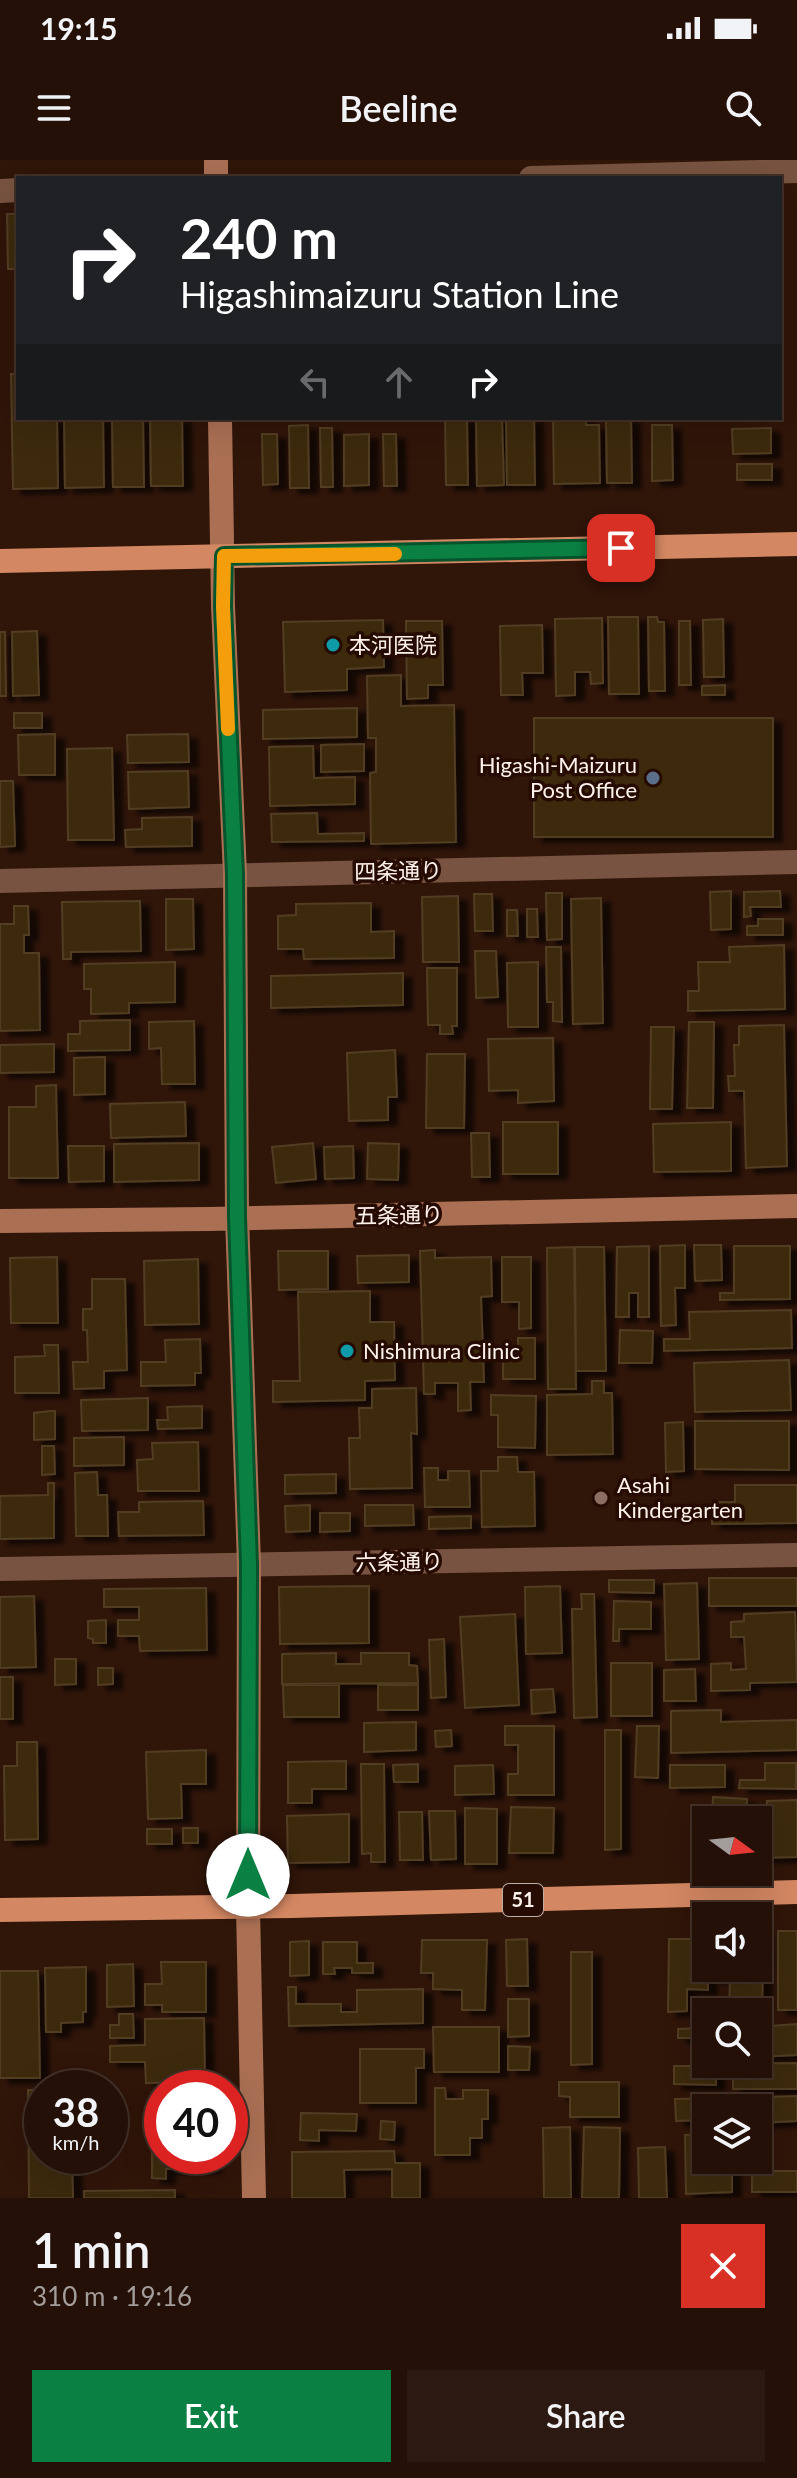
<!DOCTYPE html>
<meta charset="utf-8">
<style>
:root{--surface:#241007;--page:#2c1911;--text:#f1f3f6;--muted:#a39d9b;--line:#413028;--accent:#0b8043}
body{margin:0;font-family:Lato,"Noto Sans JP",sans-serif;background:var(--page);color:var(--text);height:100vh;display:flex;flex-direction:column;font-size:30px;white-space:nowrap}
*{box-sizing:border-box;margin:0}
p{font-size:26px;color:var(--muted)}
.icon{flex:none;width:44px;height:44px;fill:none;stroke:currentColor;stroke-width:2;stroke-linecap:round;stroke-linejoin:round}
.map{position:relative;height:2038px;overflow:hidden}
.drawer{display:flex;flex-direction:column;background:var(--surface);flex:1}
.drawer>*{flex:none}
.banner{position:absolute;left:16px;top:16px;width:766px;height:244px;border-radius:0px;box-shadow:0 8px 32px #0002,0 0 0 2px var(--line);background:#202124;color:#fff;overflow:hidden}
.needle{width:52px;rotate:105deg}
.fabs{position:absolute;left:692px;top:1646px;display:grid;gap:16px}
.fabs a{display:grid;place-items:center;width:80px;height:80px;border-radius:0px;background:var(--surface);box-shadow:0 8px 32px #0002,0 0 0 2px var(--line);font-size:40px}
.speed{position:absolute;left:24px;top:1910px;display:flex;gap:16px;font-size:40px;font-weight:700;text-align:center}
.speed>*{display:grid;place-content:center;width:104px;height:104px;border-radius:50%;background:var(--surface);box-shadow:0 8px 32px #0002,0 0 0 2px var(--line);line-height:1}
.speed small{font-size:20px;font-weight:400}
.speed .limit{border:12px solid #d22;background:#fff;color:#111}
.pin{position:absolute;display:grid;place-items:center;width:68px;height:68px;color:#fff;margin:-34px;border-radius:16px;box-shadow:0 4px 12px #0006}
.me{position:absolute;width:88px;margin:-44px;rotate:0deg;stroke-linejoin:round;filter:drop-shadow(0 0 6px #0008)}
.turn{display:flex;align-items:center;gap:28px;height:168px;padding:0 32px;font-size:36px}
.turn .icon{width:104px;height:104px;stroke-width:2.5}
.turn b{display:block;font-size:56px;line-height:68px}
.lanes{display:flex;align-items:center;height:76px;padding:0 32px;background:#0003;justify-content:center;gap:40px;direction:ltr}
.lanes .off{opacity:.35}
.round{display:grid;place-items:center;flex:none;width:84px;height:84px;border-radius:0px;background:var(--page)}
.summary{display:flex;align-items:center;justify-content:space-between;height:136px;padding:0 32px}
h1{font-size:48px;font-weight:600;line-height:60px}
.action{display:flex;gap:16px;margin-top:auto;padding:16px 32px}
.action a{flex:1;height:92px;border-radius:0px;background:var(--accent);color:#fff;font-size:32px;font-weight:600;line-height:92px;text-align:center}
.action a+a{background:var(--page);color:var(--text)}
.status{display:flex;justify-content:space-between;align-items:center;height:56px;padding:0 40px;background:var(--surface);direction:ltr}
.status svg{height:22px;fill:currentColor}
header{display:flex;justify-content:space-between;align-items:center;height:104px;padding:0 32px;background:var(--surface);font-size:36px;font-weight:600}
.map>svg:first-child{display:block}
.building{fill:#3d2a0f;stroke:#513d23;stroke-width:2;filter:url(#shadow)}
.lines{fill:none;stroke-linecap:round;stroke-linejoin:round}
.street{stroke:#785341;stroke-width:24}
.secondary{stroke:#ab7054;stroke-width:24}
.primary{stroke:#d38762;stroke-width:24}
.route-casing{stroke:#07532c;stroke-width:20}
.route{stroke:#0b8043;stroke-width:14}
.slow{stroke:#f59e0b;stroke-width:14}
.culture-dot{fill:#0f9aa8;stroke:#260b02;stroke-width:3}
.service-dot{fill:#5c6f8a;stroke:#260b02;stroke-width:3}
.education-dot{fill:#8d6e63;stroke:#260b02;stroke-width:3}
.labels{text-anchor:middle;stroke-width:7;stroke-linejoin:round;paint-order:stroke}
.shield{fill:#260b02;stroke:#bdada6;stroke-width:2}
.shield-label{font-size:20px;font-weight:bold;fill:#fef2ed}
.poi-label{font-size:22px;fill:#fef2ed;stroke:#260b02;text-anchor:start}
.street-label{font-size:22px;fill:#fef2ed;stroke:#260b02}
</style>
<div class="status"><b>19:15</b><svg viewBox="0 0 49 12"><path d="M0 12V9h3v3zM5 12V6h3v6zM10 12V3h3v9zM15 12V0h3v12zM26 1h20v11H26zM47 4h2v5h-2z"/></svg></div>
<header><svg class="icon" aria-label="menu" viewBox="0 0 24 24"><path d="M4 6h16M4 12h16M4 18h16"/></svg>Beeline<svg class="icon" aria-label="search" viewBox="0 0 24 24"><circle cx="10" cy="10" r="6"/><path d="M15 15l6 6"/></svg></header>
<div class="map">
<svg width="797" height="2038" viewBox="0 0 797 2038">
<defs>
<filter id="shadow"><feDropShadow dx="9" dy="5" stdDeviation="2" flood-color="#0009"/></filter>
</defs>
<rect width="100%" height="100%" fill="#301509"/>
<path class="building" d="M7,54h11v55h-10z
M11,214h7v44h39l1,70 -45,1z
M64,258h39l1,69 -39,1z
M112,258h31l1,69h-31z
M150,258h32l1,68h-32z
M445,258h22l1,67h-22z
M476,258h26l2,67 -27,1z
M506,258h28l1,67h-28z
M553,258h33v7h13l1,58 -46,1z
M606,258h25l1,65h-25z
M308,265l1,63h-19l-1,-62z
M652,265h20l1,55 -21,1z
M320,268h12l1,59h-12z
M771,268v25l-38,1 -1,-25z
M262,274h15l1,50 -15,1z
M369,274v51l-25,1v-51z
M383,274h13l1,52h-13z
M737,304h35v16h-35z
M608,457h30l1,77h-30z
M648,457h9l1,5h6l1,69h-16z
M602,458l1,65 -12,1 -1,-12h-15v23l-19,1 -1,-77z
M723,459l1,58h-20l-1,-57z
M383,460l1,47 -37,2v21l-62,2 -2,-70z
M406,461h36l1,64h-15v13l-21,1z
M679,461h11l1,64h-12z
M542,465l1,48h-21l1,22h-22l-1,-69z
M37,471l2,64 -26,1 -1,-64z
M0,472h5l1,64h-6z
M401,515v31l53,-1 2,137 -85,2 -1,-71 6,-1v-34h-8l-1,-62z
M725,525v10h-23v-9z
M357,548v29l-94,2v-29z
M14,553h28v15h-28z
M534,558h239v119h-239z
M55,574v41h-36l-1,-40z
M188,574l1,28 -61,1 -1,-28z
M364,584v27l-43,1v-27z
M313,586l1,32 41,-1v27l-85,2 -1,-59z
M112,588l2,92h-46l-1,-91z
M188,611l1,36 -60,2 -1,-37z
M0,621h13l2,65 -15,1z
M317,653l1,21 46,-1v8l-92,1 -1,-28z
M192,657v29l-66,1 -1,-17 17,-1v-11z
M731,731v38l-20,1 -1,-38z
M780,731l1,16h-31l1,9 -7,1v-25z
M546,733h16v46l-15,1z
M474,734h18l1,37h-18z
M458,736l1,66h-36l-1,-65z
M601,738l2,125 -30,1 -2,-125z
M166,739h27l1,50 -28,1z
M140,741l1,50 -70,1v7h-8l-1,-57z
M371,743v29l23,-1v27l-90,1 -1,-10h-25v-33l18,-1v-11z
M14,746h14l1,29h-5v18h15l1,77 -40,1v-107h14z
M527,749h10l1,28h-11z
M507,750h10l1,26h-11z
M758,759h25v16h-36v-9h11z
M784,785l1,64 -97,2v-20h11l-1,-29h32l-1,-15z
M546,787h15l1,75 -9,-1v-19h-6z
M475,791h21l2,46 -22,1z
M175,802v40l-46,1v10l-38,1v-25h-7v-25z
M538,802v65h-30l-1,-64z
M427,808h30v58h-5l1,8h-13v-9h-12z
M403,813v32l-132,3v-32z
M130,860v30l-62,1v-17h12v-13z
M194,861l1,63h-33l-1,-36 -12,1v-27z
M689,862h25l-1,86h-26z
M784,865l3,141 -41,2 -2,-77h-15l-1,-15h7l-1,-31h5v-19z
M651,867h23l-2,82h-22z
M553,878l1,63 -36,2v-13l-29,1 -1,-52z
M54,884v28l-54,1v-28z
M395,890l2,47h-9v23l-39,1 -2,-68z
M427,894h38l-1,74h-38z
M105,897v37l-31,1v-37z
M56,925l2,93h-49v-71h27v-21z
M185,942l1,34 -75,2 -1,-34z
M503,962h55v52h-55z
M731,962v49l-77,1 -1,-48z
M471,973h18l1,44h-18z
M199,983v37l-85,2v-38z
M313,983l3,36 -40,4 -4,-36z
M368,983l31,1 -1,36 -31,-1z
M68,986h36v35l-35,1z
M353,986l1,32 -29,1 -1,-32z
M685,1085v43h-10l1,37 -15,1 -1,-80z
M694,1085h27l1,35 -27,1z
M649,1086v71h-11v-24h-9v24h-13l1,-70z
M734,1086h56v53l-70,1v-7h14z
M574,1087l2,142h-28l-1,-141z
M575,1087h29l2,124h-30z
M435,1090v8l56,-1 1,39 -11,1 3,85h-14l1,28 -13,1v-28h-23v11h-11l-4,-143z
M278,1091h50v38l-49,1z
M409,1095v27l-51,1 -1,-27z
M57,1097l1,66h-47l-1,-65z
M502,1097h29v71l-12,1v-27h-17z
M198,1099l1,65 -54,1 -1,-64z
M92,1119h33l2,91 -23,1v17l-30,1 -1,-27h15l-1,-32h-4v-21h9z
M370,1131v31h24l1,58 -30,1v19l-92,2v-21h27l-2,-89z
M791,1150l1,38 -128,3v-12h26l-1,-27z
M620,1170l33,1 -1,32h-33z
M518,1178h17v41h-32v-20l15,-1z
M200,1179l1,34h-6v12l-54,1v-24h25l-1,-22z
M44,1185h14l1,48h-44v-36l30,-1z
M789,1200l2,50 -96,2 -1,-49z
M592,1221h12v12h8l1,61 -66,1v-60l45,-1z
M416,1228l1,46 -6,-1 1,55 -62,1 -1,-51h11l-1,-30h13v-19z
M491,1235l45,1 -1,52 -37,-1v-32h-7z
M148,1238v32l-66,1 -1,-31z
M202,1246v22l-44,1 -1,-9h11l-1,-13z
M50,1251h5v28l-21,1v-27z
M695,1261h94v49l-94,-1z
M683,1262l1,49 -18,1 -1,-49z
M124,1277v28l-50,1v-28z
M198,1282l1,49h-61l-1,-31 16,-1 -1,-16z
M42,1286h12l1,28 -13,1z
M498,1297h19l1,15h16l1,54 -53,1 -1,-56h17z
M424,1308h14v12h10v-9h21l1,36h-45z
M97,1312l1,23h9l1,41h-32l-1,-63z
M336,1314v19l-51,1v-19z
M48,1323h6v55l-54,1v-43l48,-1z
M735,1325h62v38l-85,1v-22h23z
M203,1341l1,34 -85,1 -1,-24h21v-10z
M310,1345v26l-24,1 -1,-26z
M365,1345h48l1,20 -49,1z
M320,1353h30v18l-30,1z
M471,1356v12l-42,1v-12z
M709,1418h88v28h-88z
M609,1420h45v13l-45,-1z
M697,1423l2,76 -33,1 -2,-76z
M369,1426v57l-89,1 -1,-57z
M560,1426l2,67 -36,1 -1,-67z
M206,1428l1,62 -67,1 -1,-15h-21v-16h21v-13h-35v-18z
M581,1434h13l3,123 -23,1 -2,-109h10z
M34,1436l2,71 -36,1v-71z
M614,1441l37,1v27h-32v12h-6z
M795,1452l2,70 -47,1v7l-39,1v-27l20,-1v7l15,-1 -2,-32h-13v-15l13,-1v-7z
M515,1454l4,91 -54,3 -5,-91z
M106,1460v23h-13v-4l-5,-1v-17z
M444,1479l2,58 -15,1 -2,-58z
M336,1493v11h25v-11h48v12l8,1 1,17 -136,1v-30z
M55,1499h21v25l-21,1z
M611,1503h41v53h-41z
M98,1508h15v16l-15,1z
M695,1509l1,32h-32v-31z
M0,1517h13v42h-13z
M283,1525h56v32h-55z
M378,1525h40v25h-40z
M553,1529l2,23 -23,2 -1,-24z
M721,1550v12l76,-2v30l-126,3v-42z
M416,1562v28l-52,2v-29z
M505,1566h49v69h-46v-21h10v-29h-13z
M637,1566h22l-1,52 -23,-1z
M451,1570l1,16 -16,1 -1,-16z
M605,1570h16v119l-16,1z
M17,1582h20l1,97 -33,1 -1,-74h13z
M206,1590v34h-25l1,34 -34,1 -2,-67z
M346,1601v28h-34v14h-24v-41z
M765,1603h31v26l-57,-1 1,-8h25z
M361,1604h23l1,98h-14v-9l-9,1z
M418,1604v18h-24l-1,-17z
M493,1605l1,29 -39,1v-29z
M670,1605h55v22l-55,1z
M713,1637l34,2 -1,21h-34z
M797,1640v57l-39,1v-38h-2l-1,-5h12v-14z
M511,1647l43,1 -1,45h-44z
M465,1648l32,1v55h-32z
M429,1651h26l1,48 -25,1z
M399,1652h23l1,48h-23z
M349,1654v48l-61,1 -1,-47z
M183,1668h15v15h-15z
M147,1669h25v15h-25z
M778,1771h19v79h-19z
M758,1772h6l-2,72 -25,-1v8l-8,-1 1,-31 -16,-1v-10h44z
M527,1779l1,47h-21l-1,-46z
M669,1779h37l2,51 -21,-1v22l-19,1z
M422,1780h65l-2,70h-23v-20l-29,-1v-16h-12z
M309,1781v34l-19,1v-34z
M323,1782h34v21h16v10h-21v-5h-18l1,6h-12z
M571,1792h21v112l-21,1z
M161,1802h45v50h-44v-7h-17v-21h17z
M133,1804l1,42 -27,1v-42z
M86,1807v45h-3v10l-22,1v9h-15l-1,-64z
M0,1811h38l2,107h-40z
M288,1827h8v17h45v8h16v-22l66,-1v34l-134,3z
M508,1839h21v37l-21,1z
M119,1854h14l1,24h-24v-13h9z
M204,1858l1,64 -59,1 -1,-21h-35v-16l35,-1v-26z
M797,1864v31l-39,2v-30z
M433,1867h66v45h-65z
M706,1868v10h-28v-9z
M508,1886l22,1 -1,23h-21z
M360,1889h64v19h-8v35h-56z
M797,1903v26h-64v-25z
M674,1906h42v19l-42,-1z
M559,1922h60v35h-49v-20l-11,-1z
M435,1928h10l1,11h17v-9h25v29h-6v19h-12v17h-35z
M28,1930h14v66h30l1,42h-44z
M797,1936v25l-39,2v-15h-16v-10z
M719,1938v10h-13v12l-30,1 -1,-22z
M301,1953l56,1 -1,17 -37,-1v11l-19,-1z
M381,1961l14,1 -1,18 -14,-1z
M570,1967l1,71h-27l-1,-70z
M584,1967l36,1 -1,70h-37z
M152,1972h10v24h50v12l-46,1v10l-14,-1z
M706,1974v26h26v32l-46,2 -1,-59z
M665,1987l2,51h-28l-1,-50z
M394,1991l1,12h25v35h-28v-29l-48,1 1,28h-53v-46z
M752,2011h45v21h-45z
M175,2030v8h-91v-7z"/>
<g class="lines">
<path class="street" d="M531,18l266,-7
M0,31l18,-1
M0,721l797,-19
M0,1409l797,-14"/>
<path class="secondary" d="M216,0v18
M220,258l3,188 12,268 2,343 12,347 -1,343 6,291
M0,1061l209,-2 588,-13"/>
<path class="primary" d="M0,401l797,-17
M0,1750l292,-4 505,-14"/>
</g>
<g class="lines">
<g class="route-casing">
<path id="route" d="M248,1715l1,-311 -12,-347 -2,-343 -12,-268 1,-50 397,-8"/>
</g>
<use href="#route" class="route"/>
<path class="slow" d="M228,569l-5,-123 1,-50 171,-2"/>
</g>
<g class="culture-dot">
<circle cx="333" cy="485" r="8"/>
<circle cx="347" cy="1191" r="8"/>
</g>
<circle class="service-dot" cx="653" cy="618" r="8"/>
<circle class="education-dot" cx="601" cy="1338" r="8"/>
<g class="labels">
<rect class="shield" x="503" y="1724" width="40" height="32" rx="6"/>
<g class="shield-label">
<text x="523" y="1747">51</text>
</g>
<g class="poi-label">
<text x="349" y="493">本河医院</text>
<text x="637" y="613" text-anchor="end">Higashi-Maizuru<tspan x="637" dy="25">Post Office</tspan></text>
<text x="363" y="1199">Nishimura Clinic</text>
<text x="617" y="1333">Asahi<tspan x="617" dy="25">Kindergarten</tspan></text>
</g>
<g class="street-label">
<text transform="translate(398 711) rotate(-1)" y="8">四条通り</text>
<text transform="translate(399 1055) rotate(-1)" y="8">五条通り</text>
<text transform="translate(399 1402) rotate(-1)" y="8">六条通り</text>
</g>
</g>
</svg>
<div class="fabs">
<a><svg class="needle" viewBox="-14 -14 28 28"><path d="M0-13l5 13h-10z" fill="#e53935"/><path d="M0 13l5-13h-10z" fill="#a39d9b"/></svg></a>
<a><svg class="icon" aria-label="sound" viewBox="0 0 24 24"><path d="M4 9h4l5-4v14l-5-4H4zM17 9q2 3 0 6"/></svg></a>
<a><svg class="icon" aria-label="search" viewBox="0 0 24 24"><circle cx="10" cy="10" r="6"/><path d="M15 15l6 6"/></svg></a>
<a><svg class="icon" aria-label="layers" viewBox="0 0 24 24"><path d="M12 4l9 5-9 5-9-5zM3 14l9 5 9-5"/></svg></a>
</div>
<div class="speed"><div>38<small>km/h</small></div><div class="limit">40</div></div>
<div class="pin" style="left:621px;top:388px;background:#d93025"><svg class="icon" aria-label="arrive" viewBox="0 0 24 24"><path d="M6 21V4h12l-3 4 3 4H6"/></svg></div>
<svg class="me" style="left:248px;top:1715px" viewBox="-20 -20 40 40"><circle r="19" fill="#fff"/><path d="M0-13L10 11 0 6-10 11z" fill="#0b8043"/></svg>
<div class="banner">
<div class="turn"><svg class="icon" aria-label="right" viewBox="0 0 24 24"><path d="M7 20v-9h11M14 6l5 5-5 5"/></svg><div><b>240 m</b>Higashimaizuru Station Line</div></div>
<div class="lanes"><svg class="icon off" aria-label="left" viewBox="0 0 24 24"><path d="M17 20v-9H6M10 6l-5 5 5 5"/></svg><svg class="icon off" aria-label="ahead" viewBox="0 0 24 24"><path d="M12 20V5M6 11l6-6 6 6"/></svg><svg class="icon" aria-label="right" viewBox="0 0 24 24"><path d="M7 20v-9h11M14 6l5 5-5 5"/></svg></div>
</div>
</div>
<section class="drawer">
<div class="summary"><div><h1>1 min</h1><p>310 m · 19:16</p></div><a class="round" style="background:#d93025;color:#fff"><svg class="icon" aria-label="close" viewBox="0 0 24 24"><path d="M6 6l12 12M18 6L6 18"/></svg></a></div>
<div class="action"><a>Exit</a><a>Share</a></div>
</section>
